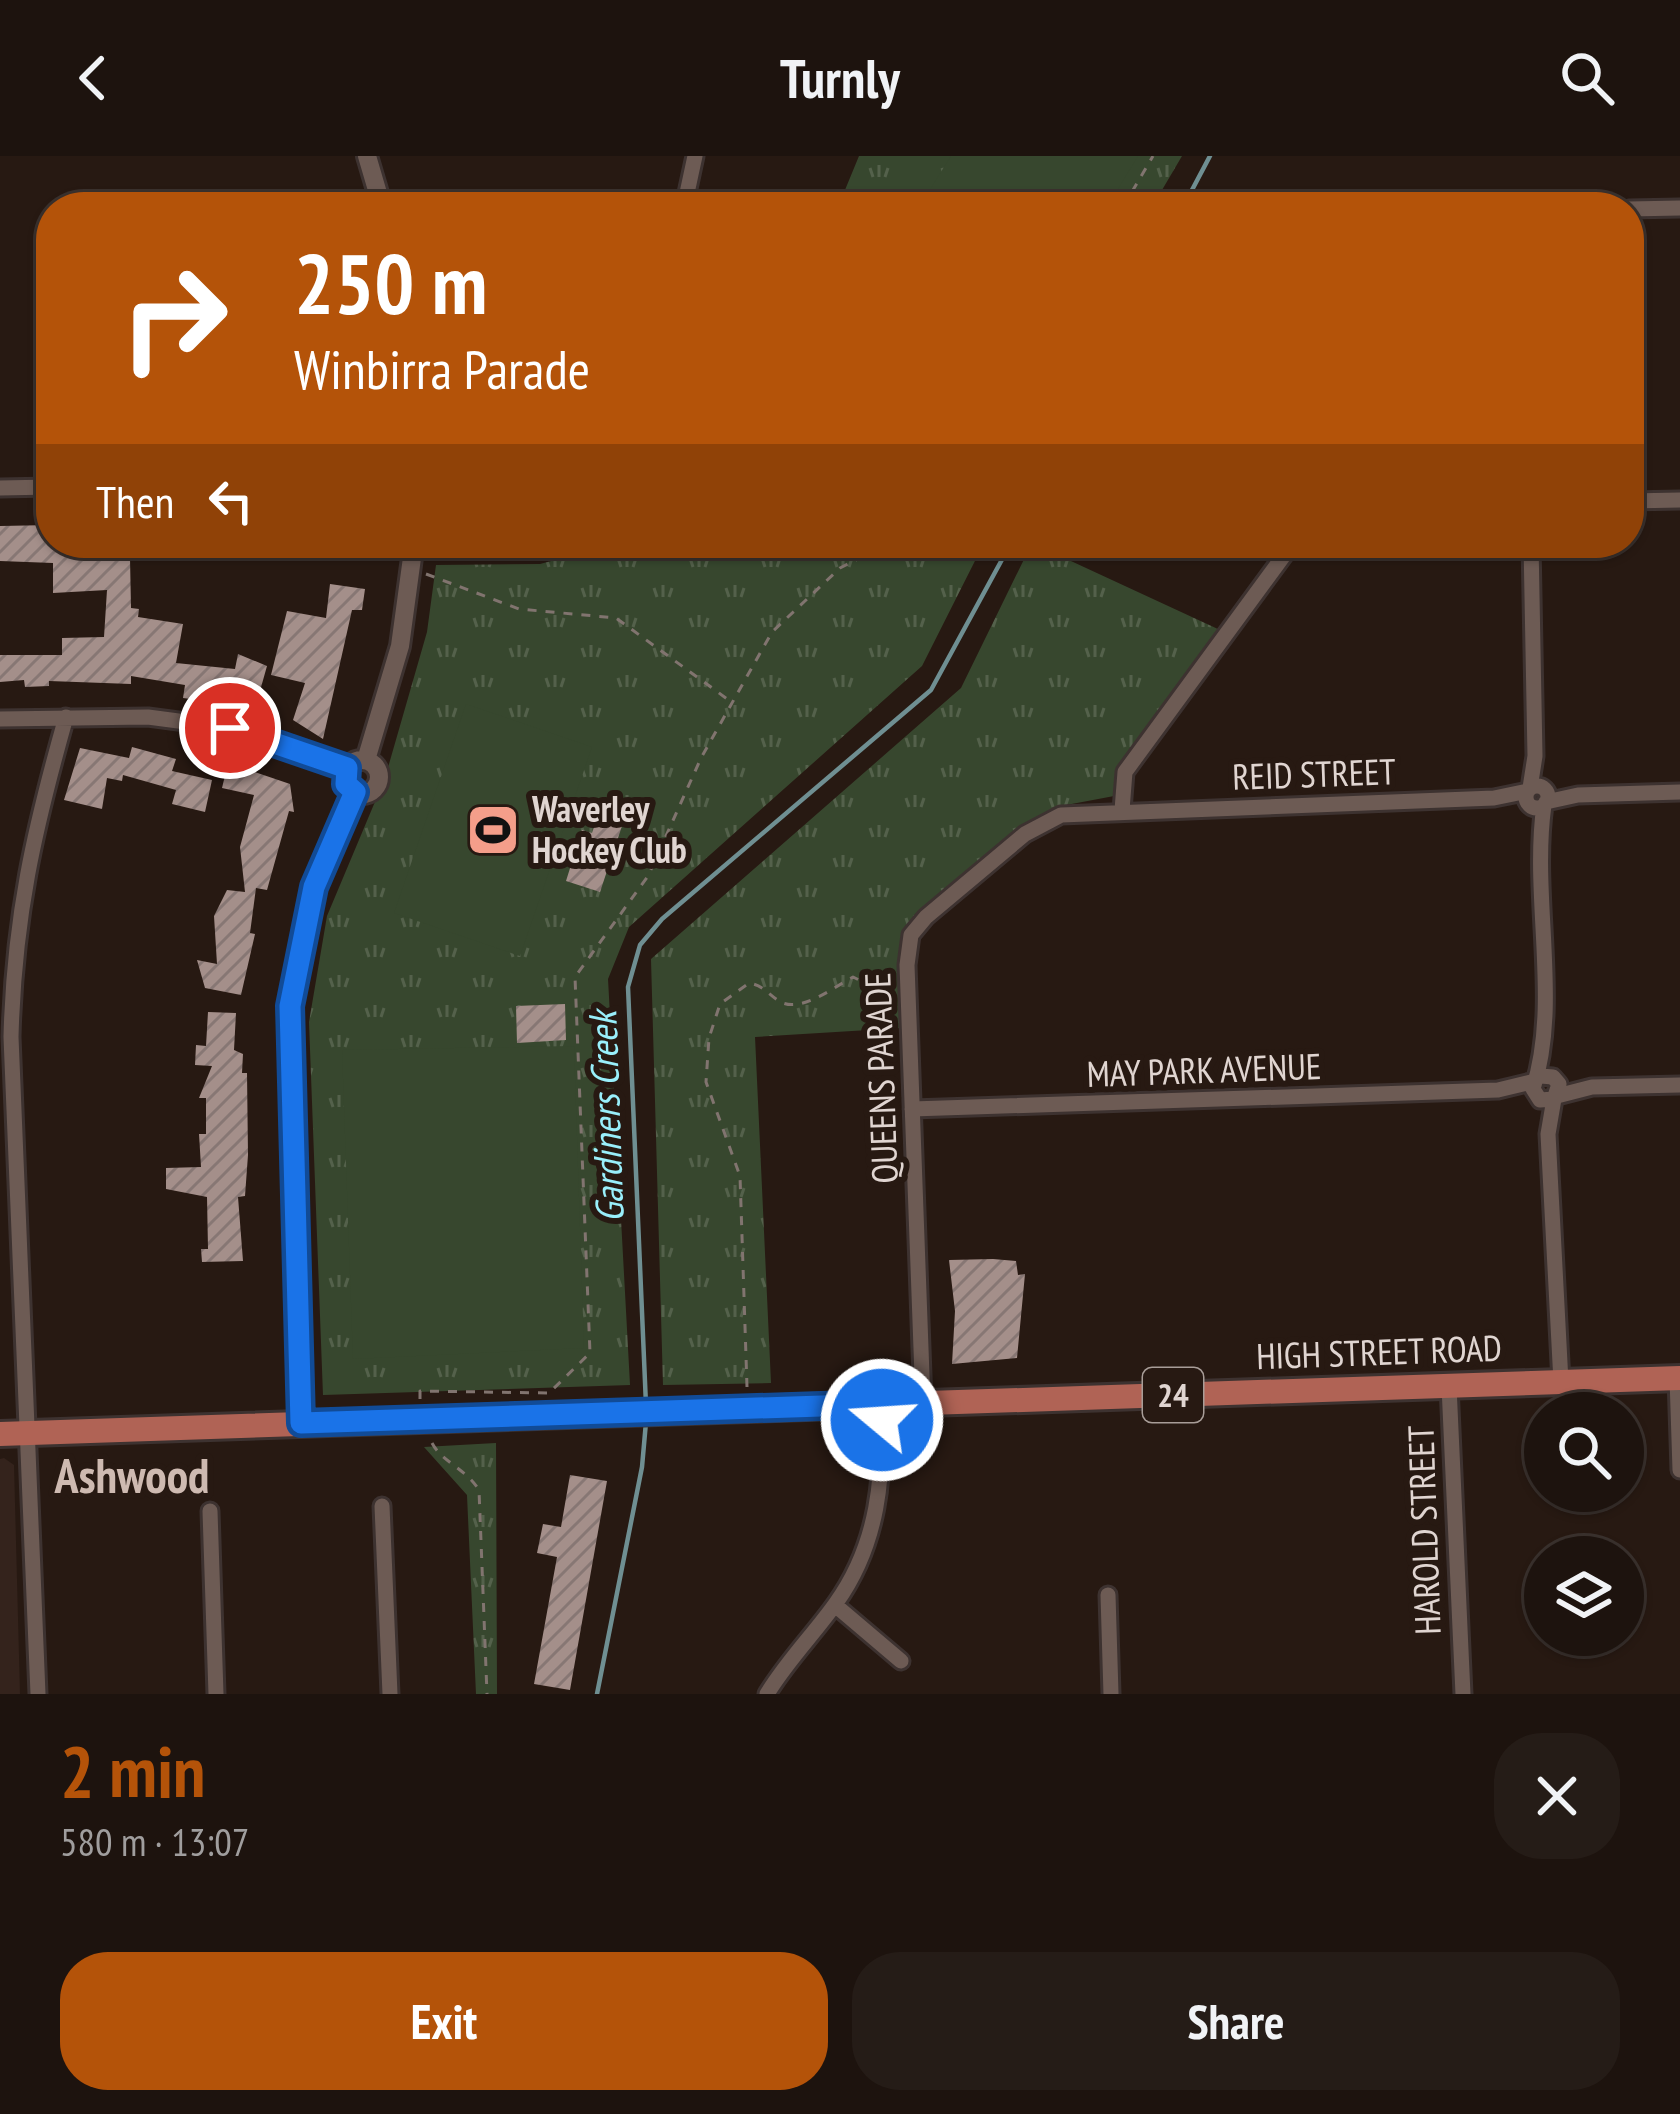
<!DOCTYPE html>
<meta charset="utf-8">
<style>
:root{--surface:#1d130e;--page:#251c17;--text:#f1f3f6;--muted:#a09e9e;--line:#3b322e;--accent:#b45309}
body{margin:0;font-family:"PT Sans Narrow",sans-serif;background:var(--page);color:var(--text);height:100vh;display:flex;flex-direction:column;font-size:45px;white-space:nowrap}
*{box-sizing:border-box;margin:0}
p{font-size:39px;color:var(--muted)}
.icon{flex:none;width:66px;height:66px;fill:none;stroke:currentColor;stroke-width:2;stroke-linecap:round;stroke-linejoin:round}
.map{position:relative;height:1538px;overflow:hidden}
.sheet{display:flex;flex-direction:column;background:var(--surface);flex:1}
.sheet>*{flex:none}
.banner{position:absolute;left:36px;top:36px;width:1608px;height:366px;border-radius:48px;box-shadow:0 3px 9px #0004,0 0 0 3px var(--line);background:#b45309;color:#fff;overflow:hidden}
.controls{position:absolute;left:1524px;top:1236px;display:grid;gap:24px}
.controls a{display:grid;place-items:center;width:120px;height:120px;border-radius:50%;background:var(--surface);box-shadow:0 3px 9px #0004,0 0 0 3px var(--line);font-size:60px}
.pin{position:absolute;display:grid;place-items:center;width:102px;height:102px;color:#fff;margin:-51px;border:6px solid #fff;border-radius:50%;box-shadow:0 3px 12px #0007}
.me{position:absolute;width:132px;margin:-66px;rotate:288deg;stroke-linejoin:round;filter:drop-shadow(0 0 9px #0008)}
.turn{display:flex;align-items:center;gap:42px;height:252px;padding:0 60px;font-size:54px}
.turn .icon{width:156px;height:156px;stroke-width:2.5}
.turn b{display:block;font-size:84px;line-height:102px}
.then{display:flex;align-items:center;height:114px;padding:0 60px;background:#0003;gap:24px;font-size:45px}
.round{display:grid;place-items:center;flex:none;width:126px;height:126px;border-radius:48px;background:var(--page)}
.head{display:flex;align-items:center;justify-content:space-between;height:204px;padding:0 60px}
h1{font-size:72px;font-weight:700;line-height:90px;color:var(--accent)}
.button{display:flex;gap:24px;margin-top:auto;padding:24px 60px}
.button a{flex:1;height:138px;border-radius:48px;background:var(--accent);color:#fff;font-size:48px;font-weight:700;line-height:138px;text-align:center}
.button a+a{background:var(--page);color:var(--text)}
header{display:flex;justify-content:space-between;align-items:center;height:156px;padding:0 60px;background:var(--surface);font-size:54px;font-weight:700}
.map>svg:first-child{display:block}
.education{fill:#34231c}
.park{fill:url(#park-tufts)}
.pitch{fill:#37472e}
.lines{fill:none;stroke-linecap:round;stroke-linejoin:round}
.stream{stroke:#6f8f92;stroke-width:4.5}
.building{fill:url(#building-hatch)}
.minor-casing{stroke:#3d3230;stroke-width:21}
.tertiary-casing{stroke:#3d3230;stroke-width:24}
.primary-casing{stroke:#3d3230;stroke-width:30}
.path{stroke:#81746f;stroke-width:3;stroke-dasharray:9 9;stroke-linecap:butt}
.minor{stroke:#6d5b54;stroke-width:15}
.tertiary{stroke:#6d5b54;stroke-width:18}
.primary{stroke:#b06355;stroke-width:24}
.route-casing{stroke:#114b97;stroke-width:30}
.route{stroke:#1a73e8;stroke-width:21}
.labels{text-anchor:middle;stroke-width:12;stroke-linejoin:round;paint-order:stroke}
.shield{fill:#271912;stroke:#a89d98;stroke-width:3}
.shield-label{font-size:33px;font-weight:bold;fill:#e0d5d1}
.street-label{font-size:36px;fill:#e0d5d1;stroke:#271912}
.poi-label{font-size:36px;font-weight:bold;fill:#e0d5d1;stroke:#271912;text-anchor:start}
.water-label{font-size:39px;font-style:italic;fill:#99effb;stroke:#271912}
.district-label{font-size:48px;font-weight:bold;fill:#cebab1;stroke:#271912}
</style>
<header><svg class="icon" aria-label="back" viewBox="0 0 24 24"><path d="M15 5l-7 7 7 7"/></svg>Turnly<svg class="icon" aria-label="search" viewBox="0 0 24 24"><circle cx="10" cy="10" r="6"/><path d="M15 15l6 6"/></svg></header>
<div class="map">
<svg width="1680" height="1538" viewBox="0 0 1680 1538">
<defs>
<pattern id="park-tufts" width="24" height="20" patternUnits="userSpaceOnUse" patternTransform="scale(3)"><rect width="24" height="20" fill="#37472e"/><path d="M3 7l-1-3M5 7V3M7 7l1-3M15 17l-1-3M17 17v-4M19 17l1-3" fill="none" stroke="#54614b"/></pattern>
<pattern id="building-hatch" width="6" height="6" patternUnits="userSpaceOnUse" patternTransform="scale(3)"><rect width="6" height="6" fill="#a48f8a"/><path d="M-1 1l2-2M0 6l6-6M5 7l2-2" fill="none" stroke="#877774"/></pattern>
</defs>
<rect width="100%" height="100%" fill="#271912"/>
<path class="education" d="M4,1302l10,7 6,229h-20v-235z"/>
<path class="park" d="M859,0h323l-30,51h-314z
M619,387h365l-62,123 -293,261 -21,52 22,406 -307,10 -14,-373 18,-106 58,-138 42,-146 9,-67 104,-1z
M1032,387l188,87 -106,166 -53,10 -34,16 -118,102 -10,29 2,75 -146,9 16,346 -108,2 -12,-426 310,-271z
M496,1287l1,251h-21l-9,-199 -43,-48z"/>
<path class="pitch" d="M951,0h187l-31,51h-188z
M466,548l126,43 -72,209 -126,-43z
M574,890l10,302 -231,11 -11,-309z"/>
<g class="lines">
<path class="stream" d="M1183,51l27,-51
M646,1249l-18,-418 12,-42 22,-26 269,-229 80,-147
M597,1538l45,-227 4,-45"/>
</g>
<path class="building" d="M51,369v18h108l1,12 -30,3 1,50 8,1 -1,8 45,7 -7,39 59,6 3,-15 29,12 -9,32 -43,-12 -2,16 -30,-4 2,-13 -54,-9v8l-82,-3v5l-24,1 -1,-7 -24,2v-27h62v-17l42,-1 3,-47 -54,3v-30l-53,-2v-35z
M330,428l35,5 -3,21h-10l-29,129 -30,-19 12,-37 -34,-8 16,-64 39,7z
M132,591l44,12 -4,12 40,9 -7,32 -33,-8 4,-14 -53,-15 -1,6 -15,-3 -5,31 -38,-9 16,-52 49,10z
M228,607l62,21 4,28 -5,-1 -22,79 -11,-2 -6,45 5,1 -14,61 -36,-7 -8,-28 20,4 -3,-48 13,-26 18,2 -5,-45 14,-52 -32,-7z
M602,647l25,8 -27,81 -34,-11 16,-51 10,3z
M565,848l1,36 -49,3 -1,-37z
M208,856l28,1 -2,37 9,4 -1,19h5l1,82 -3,41 -7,1 5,64 -41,1 -1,-13h7l-1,-52 -41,-8v-21l35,-1 -2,-33h7v-36h-7l13,-32 -17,-1 1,-20 10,1z
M993,1103l23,2 2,14 7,-1 -8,84 -65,6 3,-53 -6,-51z
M570,1319l37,6 -37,209 -36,-6 23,-127 -20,-4 6,-29 18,3z"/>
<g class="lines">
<g class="minor-casing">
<path id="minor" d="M684,51l11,-51
M1629,53l51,-1
M0,332l51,-1
M1629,345l51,-1
M0,563l148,-2 83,11 116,40
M1526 641a11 11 0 1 1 22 0a11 11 0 1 1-22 0Z
M1530,632l5,-32 -4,-213
M1546,646l32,-7 102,-3
M1122,654l3,-38 168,-229
M1541,920l12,1 6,7 -5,15 -14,1 -7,-11c28,-87 -2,-191 11,-284
M1557,940l35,-9 88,-2
M1554,943l-6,35 13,248
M912,953l586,-19 37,-9
M1677,1222l3,92
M1449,1230l14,308
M923,1247l-16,-438 4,-30 15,-18 99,-83 36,-19 433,-17 34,-7
M382,1350l8,188
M210,1355l6,183
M1108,1439l3,99
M835,1449l66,56
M38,1538l-27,-657c3,-119 23,-207 55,-320
M767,1538c20,-33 47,-60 69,-91 43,-60 48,-127 45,-199"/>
</g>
<g class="tertiary-casing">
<path id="tertiary" d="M367,0l15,51
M366,604l34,-114 14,-103
M345 621a17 17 0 1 1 34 0a17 17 0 1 1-34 0Z
M301,1267l-12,-417 25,-119 41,-95"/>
</g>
<g class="primary-casing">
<path id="primary" d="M0,1278l1680,-56"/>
</g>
<path class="path" d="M1123,51l30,-51
M426,418l93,35 97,9 114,83
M747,1231l-7,-211 -34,-94 3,-44 11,-34 29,-21c16,3 19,12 32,19 20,11 55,-16 72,-25l12,6 9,25 22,6
M420,1243v-8l129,2 41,-40 -15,-376 73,-101 53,-118 71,-126 68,-64 49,-25
M432,1287c10,19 33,25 47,47l8,204"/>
<use href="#minor" class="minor"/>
<use href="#tertiary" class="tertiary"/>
<use href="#primary" class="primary"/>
</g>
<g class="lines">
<g class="route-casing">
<path id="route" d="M230,572l117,40 -1,16 9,8 -41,95 -24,119 11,417 580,-19 1,16"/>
</g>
<use href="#route" class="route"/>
</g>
<defs>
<g id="stadium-square" transform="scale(2.7)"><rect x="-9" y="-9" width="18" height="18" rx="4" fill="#f49e8a" stroke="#271912"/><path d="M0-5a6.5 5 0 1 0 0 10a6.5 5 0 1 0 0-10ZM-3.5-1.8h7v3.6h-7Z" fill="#111"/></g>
</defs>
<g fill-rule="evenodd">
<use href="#stadium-square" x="493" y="674"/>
</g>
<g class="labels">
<rect class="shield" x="1143" y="1212" width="60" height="54" rx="9"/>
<g class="shield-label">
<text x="1173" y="1251">24</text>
</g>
<g class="street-label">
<text transform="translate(1314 618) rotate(-2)" y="13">REID STREET</text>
<text transform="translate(1204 914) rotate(-2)" y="13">MAY PARK AVENUE</text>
<text transform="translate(881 922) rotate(-92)" y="13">QUEENS PARADE</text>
<text transform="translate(1379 1196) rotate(-2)" y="13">HIGH STREET ROAD</text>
<text transform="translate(1424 1374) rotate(-92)" y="13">HAROLD STREET</text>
</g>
<g class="poi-label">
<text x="532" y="666">Waverley<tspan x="532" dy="41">Hockey Club</tspan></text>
</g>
<g class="water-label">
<text transform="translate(606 961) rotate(-92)" y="14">Gardiners Creek</text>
</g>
<g class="district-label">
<text x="132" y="1337">Ashwood</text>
</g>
</g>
</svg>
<div class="controls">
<a><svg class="icon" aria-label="search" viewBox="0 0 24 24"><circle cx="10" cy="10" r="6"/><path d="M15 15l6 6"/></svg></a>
<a><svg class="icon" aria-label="layers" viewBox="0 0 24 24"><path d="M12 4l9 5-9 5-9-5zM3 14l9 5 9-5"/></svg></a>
</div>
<div class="pin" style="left:230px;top:572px;background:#d93025"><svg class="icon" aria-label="arrive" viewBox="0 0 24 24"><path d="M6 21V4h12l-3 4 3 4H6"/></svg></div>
<svg class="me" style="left:882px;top:1264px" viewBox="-20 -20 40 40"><circle r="17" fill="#1a73e8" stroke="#fff" stroke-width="3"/><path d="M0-11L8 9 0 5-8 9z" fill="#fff"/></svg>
<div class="banner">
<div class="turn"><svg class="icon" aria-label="right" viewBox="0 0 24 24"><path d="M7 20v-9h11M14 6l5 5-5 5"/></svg><div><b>250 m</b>Winbirra Parade</div></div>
<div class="then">Then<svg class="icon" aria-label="left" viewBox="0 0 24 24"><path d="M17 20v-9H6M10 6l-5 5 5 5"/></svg></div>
</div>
</div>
<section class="sheet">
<div class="head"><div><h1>2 min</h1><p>580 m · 13:07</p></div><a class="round"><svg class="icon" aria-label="close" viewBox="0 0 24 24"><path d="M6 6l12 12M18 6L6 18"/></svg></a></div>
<div class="button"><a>Exit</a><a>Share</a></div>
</section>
